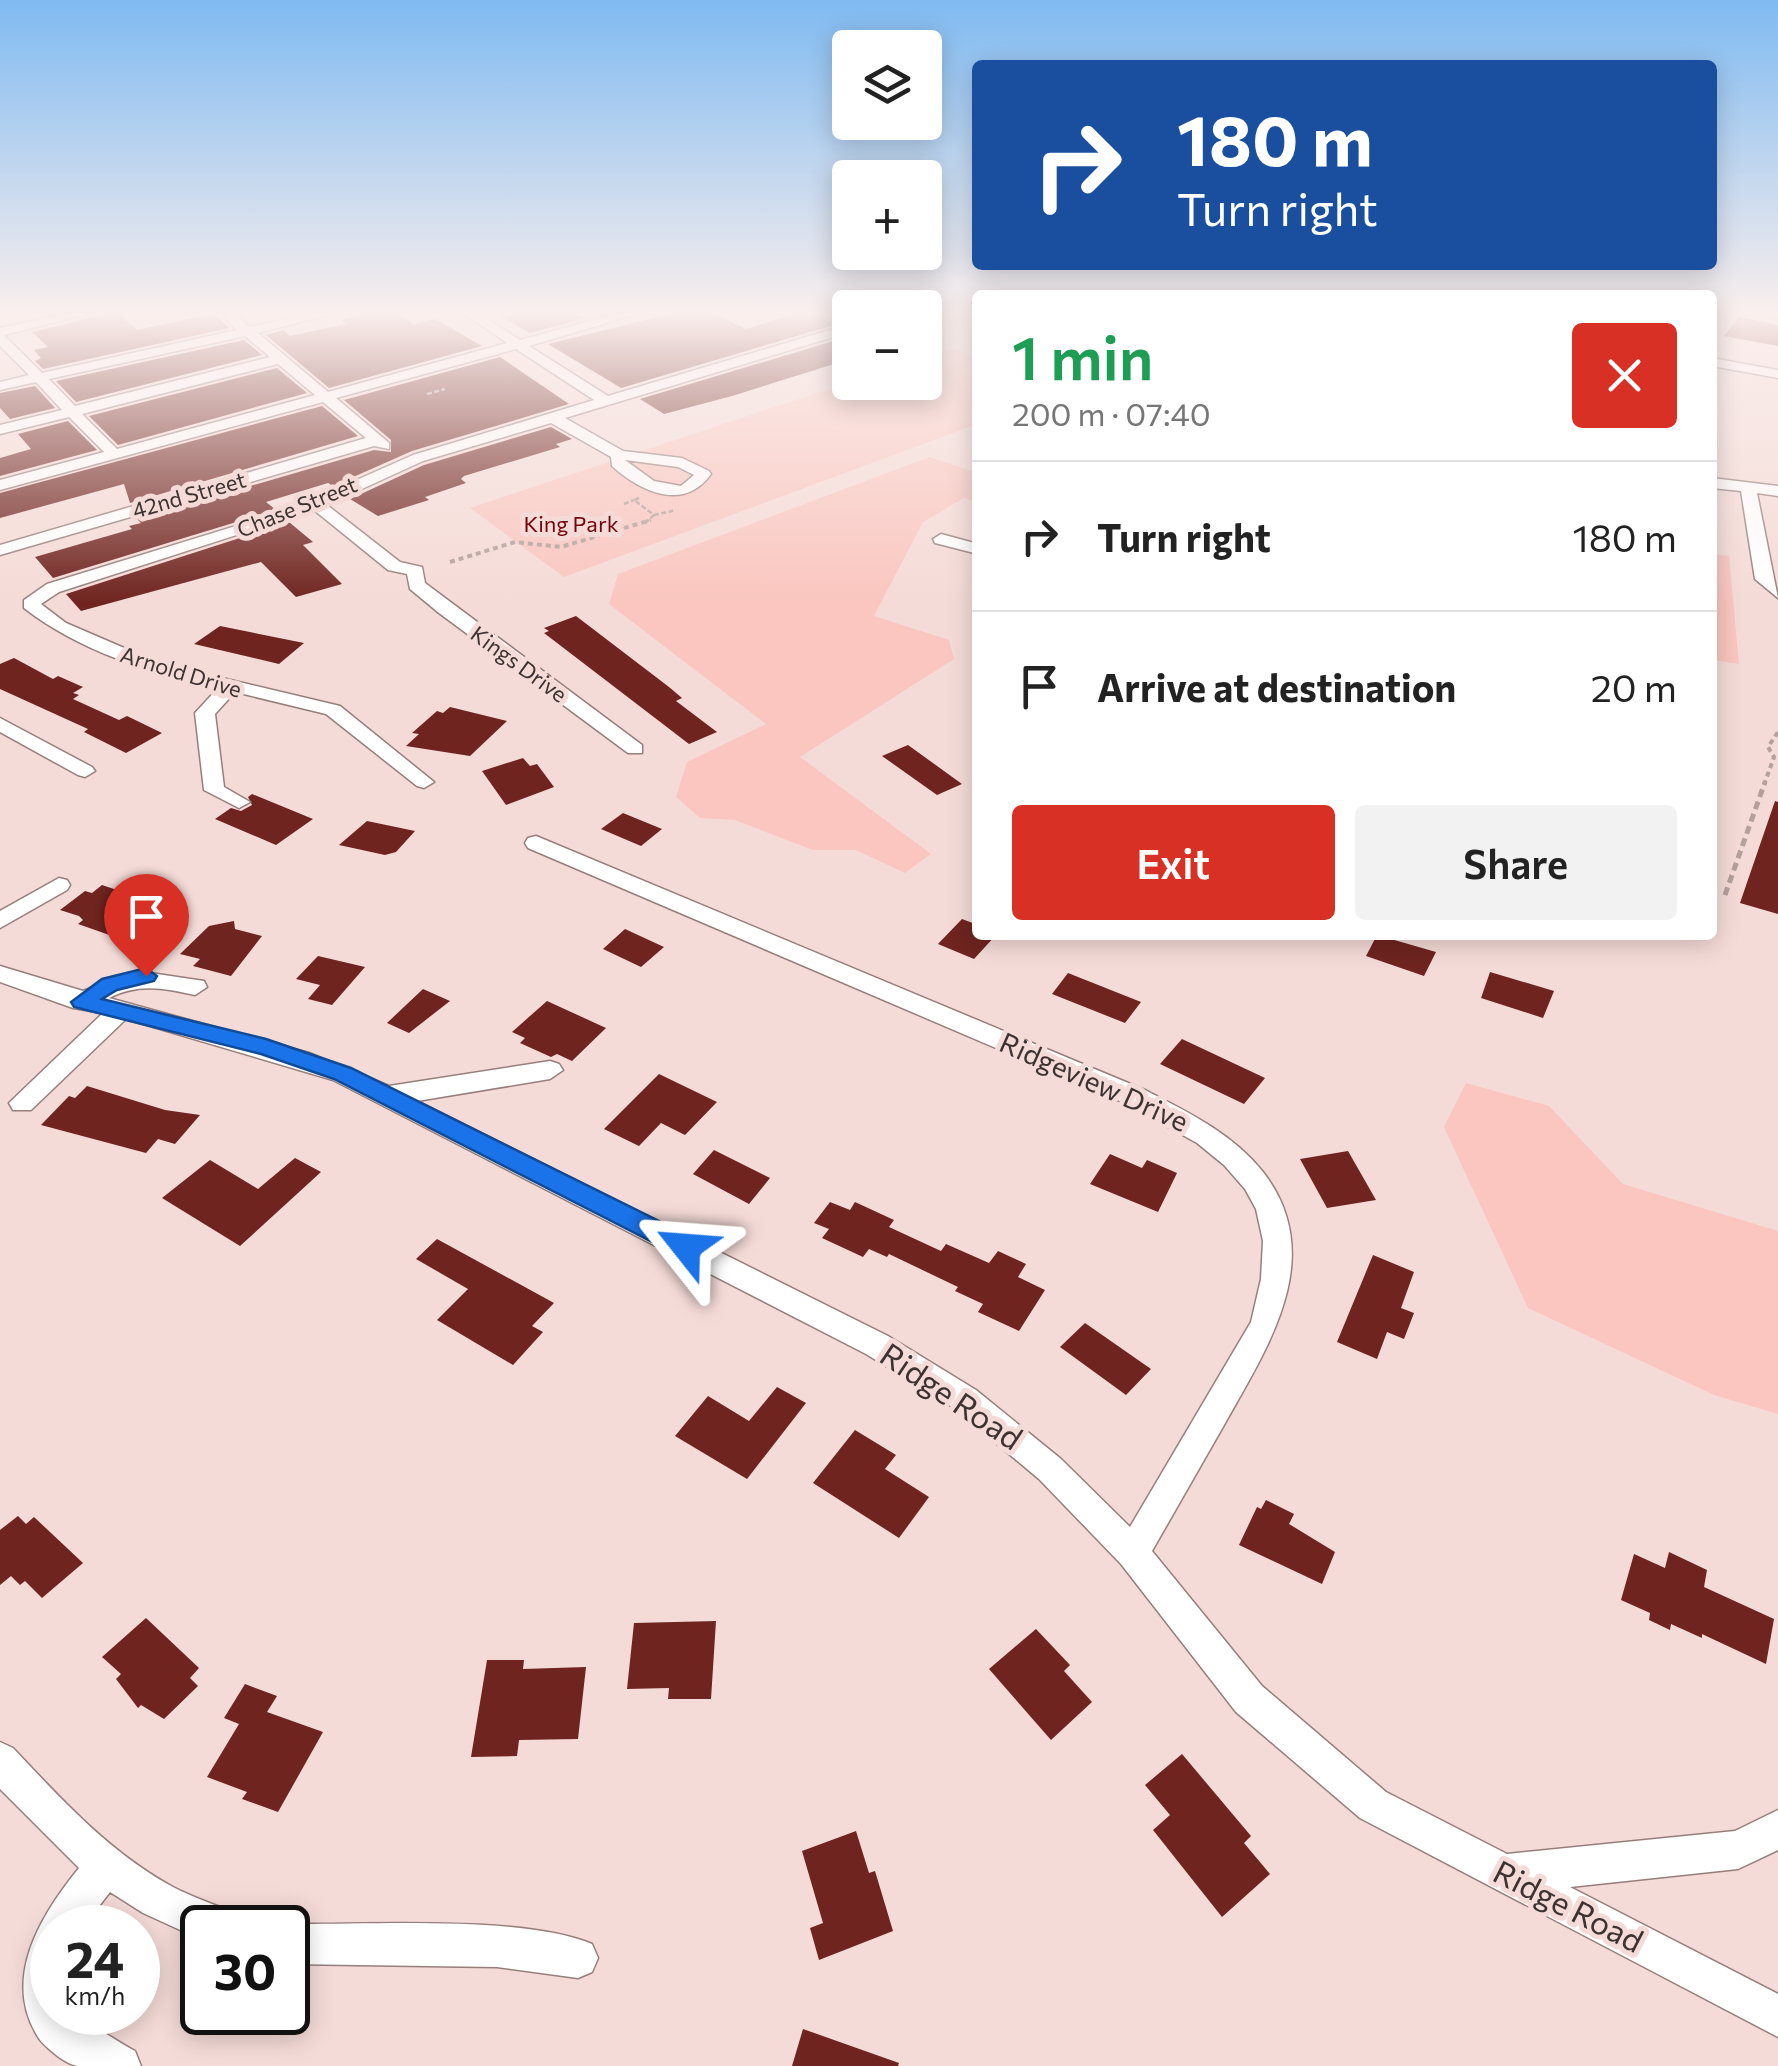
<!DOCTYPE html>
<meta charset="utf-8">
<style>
:root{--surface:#fff;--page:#f2f2f2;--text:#222;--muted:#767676;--line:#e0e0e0;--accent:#d93025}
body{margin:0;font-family:Commissioner,sans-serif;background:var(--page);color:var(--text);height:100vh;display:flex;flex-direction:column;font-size:38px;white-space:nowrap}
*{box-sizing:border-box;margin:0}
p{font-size:32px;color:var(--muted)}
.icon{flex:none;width:55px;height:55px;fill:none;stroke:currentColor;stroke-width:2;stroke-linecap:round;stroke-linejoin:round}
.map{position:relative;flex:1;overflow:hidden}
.drawer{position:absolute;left:972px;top:290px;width:745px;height:650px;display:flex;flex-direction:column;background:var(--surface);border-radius:10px;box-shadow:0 5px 25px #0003}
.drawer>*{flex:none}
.guide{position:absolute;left:972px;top:60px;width:745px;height:210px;border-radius:10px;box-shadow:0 5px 25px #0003;background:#1a4fa0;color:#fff;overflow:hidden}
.controls{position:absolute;left:832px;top:30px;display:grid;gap:20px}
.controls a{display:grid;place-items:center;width:110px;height:110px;border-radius:10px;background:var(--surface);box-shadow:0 5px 25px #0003;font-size:50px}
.speed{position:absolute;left:30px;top:1905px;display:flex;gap:20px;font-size:50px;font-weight:700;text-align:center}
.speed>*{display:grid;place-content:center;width:130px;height:130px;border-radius:50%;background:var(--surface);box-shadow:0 5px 25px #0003;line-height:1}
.speed small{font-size:25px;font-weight:400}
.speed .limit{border:5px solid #111;border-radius:15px;background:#fff;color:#111}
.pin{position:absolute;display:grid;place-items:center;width:85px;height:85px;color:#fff;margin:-102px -42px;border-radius:50% 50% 50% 0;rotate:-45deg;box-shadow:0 0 10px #0007}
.pin .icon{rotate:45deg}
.me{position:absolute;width:110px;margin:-55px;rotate:298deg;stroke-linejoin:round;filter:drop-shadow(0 0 8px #0008)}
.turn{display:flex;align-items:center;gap:35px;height:210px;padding:0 40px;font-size:45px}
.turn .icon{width:130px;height:130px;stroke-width:2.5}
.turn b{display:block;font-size:70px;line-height:85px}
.round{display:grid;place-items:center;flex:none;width:105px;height:105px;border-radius:10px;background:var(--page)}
.overview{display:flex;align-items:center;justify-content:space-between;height:170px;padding:0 40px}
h1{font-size:60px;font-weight:600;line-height:75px;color:#1e9e55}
.action{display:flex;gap:20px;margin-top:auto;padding:20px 40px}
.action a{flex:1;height:115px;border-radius:10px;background:var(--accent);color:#fff;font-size:40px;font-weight:600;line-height:115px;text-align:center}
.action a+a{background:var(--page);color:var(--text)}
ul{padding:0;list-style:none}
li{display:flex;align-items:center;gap:30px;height:150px;padding:0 40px;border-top:2px solid var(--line)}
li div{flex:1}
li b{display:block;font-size:38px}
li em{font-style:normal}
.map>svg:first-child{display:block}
.green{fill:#fac6bf}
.building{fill:#6f241f}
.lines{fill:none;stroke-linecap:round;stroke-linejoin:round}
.minor-casing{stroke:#967f7b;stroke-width:3}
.highway-casing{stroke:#fff;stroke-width:2}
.path-far2{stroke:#b4a09d;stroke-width:2.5;stroke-dasharray:5 2.5;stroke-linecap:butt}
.path-far1{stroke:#b4a09d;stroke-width:4;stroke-dasharray:5 4;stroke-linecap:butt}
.path{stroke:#b4a09d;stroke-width:5;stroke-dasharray:8 5;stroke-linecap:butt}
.minor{fill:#fff;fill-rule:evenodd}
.highway{fill:#f0a69d;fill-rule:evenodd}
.route{fill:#1a73e8;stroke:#114b97;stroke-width:2.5}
.labels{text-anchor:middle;stroke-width:10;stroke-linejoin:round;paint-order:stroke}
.far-street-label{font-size:22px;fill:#3c3231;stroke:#f5dbd7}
.far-park-label{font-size:22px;fill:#710509;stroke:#f5dbd7}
.street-label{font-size:28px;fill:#3c3231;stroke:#f5dbd7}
.near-street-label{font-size:32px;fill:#3c3231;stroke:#f5dbd7}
</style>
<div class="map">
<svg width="1778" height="2066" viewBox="0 0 1778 2066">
<rect width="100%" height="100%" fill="#f5dbd7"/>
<path class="green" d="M953,348l24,12v64l-413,153 -94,-69 380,-126h75v-25z
M930,457l47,16v29l-13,-4 -41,24 -49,94 75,24 5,19 -154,98 131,97 -26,19 -49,-23h-43l-78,-30 -35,-2 -24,-21 11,-35 79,-38 -157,-120 9,-30z
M1712,554l17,2 10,108 -26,-4z
M1466,1083l83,23 74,78 155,47v183l-64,-19 -186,-87 -84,-181z"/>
<path class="building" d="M107,314h12l18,16 76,-16 17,14 -187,41 -8,-8 6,-3 -7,-8 14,-3 -16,-15z
M367,314h32l14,10 22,-5 47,27 -153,42 -63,-53 17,-5 7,6 56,-12 -5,-4z
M497,314h84l6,4 -57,15z
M670,314h46l30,15 49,-15h27l19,9 -220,65 -73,-44z
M1739,317l39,8v21l-54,-10z
M850,336v23l-118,37 -68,18 -24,-15z
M244,340l18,15 -186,47 -20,-21z
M500,357l69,47 -157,47 -79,35 -5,-3 -62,19 10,8 -223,68 -18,-21 97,-28 -3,-3 12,-3 -4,-4 237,-69 17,2v-12l-47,-40z
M277,368l30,25 -189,52 -29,-29z
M35,386l20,22 -45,11 -10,-11v-15z
M322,406l36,30 -228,67 -6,-19 -124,34v-25z
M68,421l29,29 -97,26v-18l31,-9 -13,-15z
M551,427l21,12 -16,5 4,3 -96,29 -3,3 5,4 -41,14 4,3 -51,16 -28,-17 74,-34z
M289,522l24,20 -10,3 39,39 -46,13 -35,-35 -180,49 -15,-17z
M576,616l93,71 13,11 -6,3 41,31 -28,12 -145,-111 5,-2 -5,-3z
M220,626l84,17 -25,21 -85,-20z
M14,658l39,21 5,-3 25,11 -10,6 6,2 -6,4 46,21 8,-4 35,17 -36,20 -42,-21 4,-3 -88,-40v-25z
M450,707l57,14 -37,35 -64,-10 13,-12 -7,-1 25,-22 6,2z
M908,745l54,39 -25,11 -55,-39z
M523,758l7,8 7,-2 17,23 -48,18 -24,-34z
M252,794l61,25 -37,26 -61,-26 16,-11 10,3 11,-6 -4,-8z
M1775,801l3,1v112l-38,-11z
M623,813l39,16 -21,17 -40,-17z
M367,821l48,10 -19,21 -11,3 -46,-10z
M102,885l45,15 -10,9 12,4 -31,25 -40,-14 5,-4 -4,-4 -19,-6 25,-19 7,2z
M962,919l16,6v10h18l-22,24 -36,-15z
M234,921l1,8 27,7 -31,40 -38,-10 7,-7 -20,-5 29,-28z
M625,929l39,18 -23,20 -38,-18z
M1377,935l59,17 -12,24 -58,-20z
M318,956l47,11 -33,38 -24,-6 12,-14 -24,-6z
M1490,972l64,19 -11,27 -62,-20z
M1068,973l73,29 -16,21 -73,-29z
M423,989l27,12 -41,32 -22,-10z
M547,1001l59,27 -34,33 -15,-7 -6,3 -31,-14 5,-5 -13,-6z
M1182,1039l83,39 -21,26 -84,-40z
M659,1074l58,28 -32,33 -24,-12 -22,23 -35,-17z
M87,1086l78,24 35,5 -25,29 -17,-5 -12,14 -105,-28 28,-29 6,2z
M714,1150l56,28 -21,26 -56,-30z
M1348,1151l28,49 -49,8 -27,-49z
M1110,1154l32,14 5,-8 30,13 -19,39 -68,-28z
M295,1158l26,14 -81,74 -78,-48 48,-38 48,29z
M830,1202l20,8 5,-8 39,18 -5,7 52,24 5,-7 43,19 9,-12 28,13 -8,13 27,13 -26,41 -41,-19 5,-8 -28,-13 3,-4 -69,-33 -2,3 -18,-8 -6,8 -41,-19 7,-9 -15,-6z
M437,1239l117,64 -22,23 11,6 -30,33 -76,-45 31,-31 -52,-30z
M1373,1255l41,17 -13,36 13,5 -10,26 -17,-7 -10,27 -40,-17z
M1085,1323l66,46 -25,26 -66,-48z
M777,1387l29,16 -59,76 -72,-43 33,-40 41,25z
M855,1430l41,25 -11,14 44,28 -30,41 -86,-55z
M1266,1500l28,14 -5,10 46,28 -13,32 -83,-39 18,-38 4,2z
M18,1516l8,8 8,-7 49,46 -41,35 -17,-17 -5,4 -9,-9 -11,9v-55z
M1669,1552l38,18 -3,17 70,32 -8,45 -64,-30v4l-31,-14 -1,6 -21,-10 1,-7 -29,-13 13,-46 31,14z
M146,1618l53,50 -9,10 8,8 -34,33 -23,-14 -3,3 -22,-29 5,-5 -19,-17z
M716,1621l-5,78h-43l1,-11 -42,1 7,-66z
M1036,1629l34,36 -6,6 28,31 -41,38 -62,-71z
M487,1660h37l-1,9 63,-2 -8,72 -59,1 -2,16 -46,1z
M245,1684l32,12 -10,16 56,20 -45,80 -36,-13 5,-7 -40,-15 32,-53 -15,-6z
M1182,1754l69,82 -7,7 26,31 -48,43 -69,-87 17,-15 -25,-30z
M856,1831l13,42 6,-2 18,60 -74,29 -9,-32 13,-5 -21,-72z
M803,2029l96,34 -1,3h-106z"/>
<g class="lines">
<g class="minor-casing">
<path id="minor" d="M64,314h24l-84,21 38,38 195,-43 -16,-16h14l15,13 58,-13h24l-74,19 70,59 179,-49 -42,-29h15l40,26 96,-26h21l-108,32 79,50 242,-72v8l-285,86 58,33 59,7 27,13 2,3c-27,38 -70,18 -99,-8l-1,-9 -60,-34 -128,38 -96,44 73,57 22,5 3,16 217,162v8h-14l-189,-140 -29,-24 -3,-15 -19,-4 -74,-60 -255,82 -18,12 25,19 93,40 181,43 94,76 -10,6 -7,-2 -91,-72 -91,-22 -20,22 9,73 26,15 -11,6 -35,-18 -9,-77 23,-25c-69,-16 -137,-36 -194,-80v-8l23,-16 244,-75 122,-54 181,-55 -78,-51 -180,49 53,45v6l-15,-3 -374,109v-10l366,-107 -43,-36 -323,88v-10l104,-28 -35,-35 -69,17v-9l62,-15 -26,-28 -36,8v-8l29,-7 -29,-29v-18zM245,336l25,21 -195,49 -26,-27zM278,364l37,31 -198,54 -35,-35zM625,460l53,7 16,8 -13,11 -27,-5z
M1712,358l66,12v8l-66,-12z
M1712,478l66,8v10l-21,-3 21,105 -23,-19 -14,-88 -29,-3z
M941,534l37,10v10l-43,-11 -2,-4z
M0,718l92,49 3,4 -10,6 -7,-2 -78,-43z
M536,836l609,254c43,22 88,44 118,82 66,85 4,176 -39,253 -24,42 -48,84 -72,126l110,135 124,106 121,62 228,-23 43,-21v40l-40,19 -168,18 208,107v43l-418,-219 -124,-106 -115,-148 -82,-85 -85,-71 -88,-54 -533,-274 -207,-61 -95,91h-18l-4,-7 94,-90 -30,-5 -73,-26v-16l83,25 54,-20 67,10 3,6 -12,8c-31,-7 -57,-12 -86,3l200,55 80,33 161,-25 9,3 4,6 -13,9 -133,22 471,235 88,54 85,69 69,68 121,-205 10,-43 2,-38 -7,-32 -11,-20 -21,-24 -27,-22 -70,-39 -599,-256 -3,-5 3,-5z
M59,878l8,2 3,5 -3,5 -67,38v-17z
M0,1742l13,6c48,51 97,105 160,139 21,11 43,18 65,27l6,14h-42v12l-59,-27 -33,-21 -28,36h-30v84c28,0 57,26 83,39l6,15c-20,0 -43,0 -63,0 -13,-2 -29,-16 -38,-26 -40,-59 0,-124 39,-172l-79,-79z
M288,1924c80,1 234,-9 304,20l6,14 -6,14 -14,6 -81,-11 -209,-3v-36h-9z"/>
</g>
<g class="highway-casing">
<path id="highway" d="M1759,314h19v8l-16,-4z"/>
</g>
<path class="path-far2" d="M427,394l18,-5
M639,498l-5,2 20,15 -9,8
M624,504l10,-4
M654,515l18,-4 -1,-4"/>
<path class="path-far1" d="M450,562l65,-20 46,5 90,-27
M1764,785l10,-28 -6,-10 10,-15"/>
<path class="path" d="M1725,895l40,-113"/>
<use href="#minor" class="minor"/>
<use href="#highway" class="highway"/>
</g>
<linearGradient id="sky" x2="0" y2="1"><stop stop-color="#7fbaf1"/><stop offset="0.52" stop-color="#faefed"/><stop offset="1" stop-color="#faefed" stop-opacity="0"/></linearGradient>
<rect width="1778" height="603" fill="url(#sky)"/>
<path class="route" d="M146,968l11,8 -3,5 -37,9 -15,9 164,40 85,29 344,171 3,8 -12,10 -10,-3 -342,-175 -73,-25 -187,-47 -3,-5 31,-23z"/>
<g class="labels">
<g class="far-street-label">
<text transform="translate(189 495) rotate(-16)" y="8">42nd Street</text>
<text transform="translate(297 507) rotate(-22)" y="8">Chase Street</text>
<text transform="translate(519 664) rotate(36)" y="8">Kings Drive</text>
<text transform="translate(181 672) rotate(17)" y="8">Arnold Drive</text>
</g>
<g class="far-park-label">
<text x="571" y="532">King Park</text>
</g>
<g class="street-label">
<text transform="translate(1094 1082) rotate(24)" y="10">Ridgeview Drive</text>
</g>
<g class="near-street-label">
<text transform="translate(951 1397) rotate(34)" y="11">Ridge Road</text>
<text transform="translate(1568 1907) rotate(27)" y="11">Ridge Road</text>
</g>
</g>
</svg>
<div class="controls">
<a><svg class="icon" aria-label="layers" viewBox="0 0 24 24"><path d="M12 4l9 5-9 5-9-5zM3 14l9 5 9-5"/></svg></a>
<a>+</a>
<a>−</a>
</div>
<div class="speed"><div>24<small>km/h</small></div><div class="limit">30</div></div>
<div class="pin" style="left:146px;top:976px;background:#d93025"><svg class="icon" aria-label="arrive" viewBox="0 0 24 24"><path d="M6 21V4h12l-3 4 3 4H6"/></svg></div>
<svg class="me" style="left:686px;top:1247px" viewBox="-20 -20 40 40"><path d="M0-17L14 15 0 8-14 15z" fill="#1a73e8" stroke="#fff" stroke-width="4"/></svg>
<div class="guide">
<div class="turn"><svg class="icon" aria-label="right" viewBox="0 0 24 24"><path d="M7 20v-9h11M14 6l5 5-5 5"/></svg><div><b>180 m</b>Turn right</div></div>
</div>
<section class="drawer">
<div class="overview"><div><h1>1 min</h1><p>200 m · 07:40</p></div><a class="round" style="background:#d93025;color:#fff"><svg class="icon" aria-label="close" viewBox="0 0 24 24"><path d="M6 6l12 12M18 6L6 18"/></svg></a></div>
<ul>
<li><svg class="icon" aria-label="right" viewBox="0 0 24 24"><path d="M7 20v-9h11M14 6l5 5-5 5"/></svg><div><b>Turn right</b></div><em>180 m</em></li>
<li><svg class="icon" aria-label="arrive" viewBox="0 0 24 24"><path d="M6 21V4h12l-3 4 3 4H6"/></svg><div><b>Arrive at destination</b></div><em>20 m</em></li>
</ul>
<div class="action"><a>Exit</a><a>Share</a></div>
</section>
</div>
